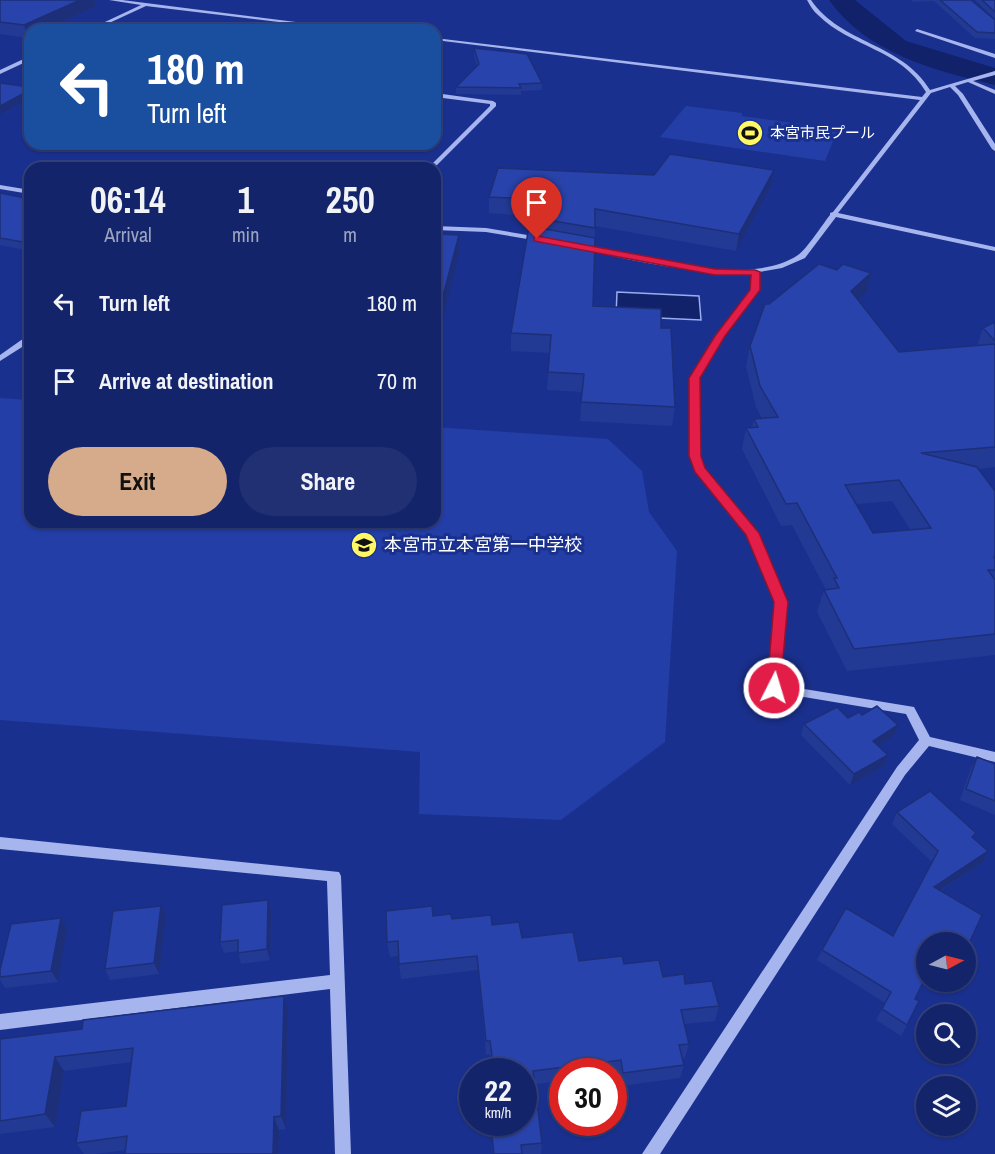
<!DOCTYPE html>
<meta charset="utf-8">
<style>
:root{--surface:#14246a;--page:#213072;--text:#f1f3f6;--muted:#9da4c1;--line:#33417e;--accent:#d6ab8b}
body{margin:0;font-family:"Archivo Narrow","Noto Sans JP",sans-serif;background:var(--page);color:var(--text);height:100vh;display:flex;flex-direction:column;font-size:22px;white-space:nowrap}
*{box-sizing:border-box;margin:0}
p{font-size:20px;color:var(--muted)}
.icon{flex:none;width:33px;height:33px;fill:none;stroke:currentColor;stroke-width:2;stroke-linecap:round;stroke-linejoin:round}
.map{position:relative;flex:1;overflow:hidden}
.side{position:absolute;left:24px;top:162px;width:417px;height:366px;display:flex;flex-direction:column;background:var(--surface);border-radius:18px;box-shadow:0 2px 4px #0004,0 0 0 2px var(--line)}
.side>*{flex:none}
.banner{position:absolute;left:24px;top:24px;width:417px;height:126px;border-radius:18px;box-shadow:0 2px 4px #0004,0 0 0 2px var(--line);background:#1a4fa0;color:#fff;overflow:hidden}
.needle{width:39px;rotate:83deg}
.tools{position:absolute;left:916px;top:932px;display:grid;gap:12px}
.tools a{display:grid;place-items:center;width:60px;height:60px;border-radius:50%;background:var(--surface);box-shadow:0 2px 4px #0004,0 0 0 2px var(--line);font-size:30px}
.speed{position:absolute;left:459px;top:1058px;display:flex;gap:12px;font-size:30px;font-weight:700;text-align:center}
.speed>*{display:grid;place-content:center;width:78px;height:78px;border-radius:50%;background:var(--surface);box-shadow:0 2px 4px #0004,0 0 0 2px var(--line);line-height:1}
.speed small{font-size:15px;font-weight:400}
.speed .limit{border:9px solid #d22;background:#fff;color:#111}
.pin{position:absolute;display:grid;place-items:center;width:51px;height:51px;color:#fff;margin:-62px -26px;border-radius:50% 50% 50% 0;rotate:-45deg;box-shadow:0 0 6px #0007}
.pin .icon{rotate:45deg}
.me{position:absolute;width:66px;margin:-33px;rotate:5deg;stroke-linejoin:round;filter:drop-shadow(0 0 4px #0008)}
.turn{display:flex;align-items:center;gap:21px;height:126px;padding:0 24px;font-size:27px}
.turn .icon{width:78px;height:78px;stroke-width:2.5}
.turn b{display:block;font-size:42px;line-height:51px}
.eta{display:flex;justify-content:space-evenly;align-items:center;height:102px;text-align:center}
.eta b{font-size:36px;font-weight:700;line-height:42px}
.button{display:flex;gap:12px;margin-top:auto;padding:12px 24px}
.button a{flex:1;height:69px;border-radius:36px;background:var(--accent);color:#111;font-size:24px;font-weight:700;line-height:69px;text-align:center}
.button a+a{background:var(--page);color:var(--text)}
ul{padding:0;list-style:none}
li{display:flex;align-items:center;gap:18px;height:78px;padding:0 24px}
li div{flex:1}
li b{display:block;font-size:22px}
li em{font-style:normal}
.map>svg:first-child{display:block}
.green{fill:#233ea7}
.water{fill:#11226b;stroke:#99acf0;stroke-width:1.5}
.lines{fill:none;stroke-linecap:round;stroke-linejoin:round}
.river{fill:#11226b;fill-rule:evenodd}
.minor{fill:#a7b5ee;fill-rule:evenodd}
.wall{fill:#233a94;fill-rule:evenodd}
.shaded-wall{fill:#1d2f78}
.building{fill:#2943ac;stroke:#1d2f78;stroke-width:1.5;fill-rule:evenodd}
.route{fill:#e11d48;stroke:#92132f;stroke-width:1.5}
.labels{text-anchor:middle;stroke-width:6;stroke-linejoin:round;paint-order:stroke}
.far-poi-label{font-size:15px;fill:#fff;stroke:#1a308e;text-anchor:start}
.poi-label{font-size:18px;fill:#fff;stroke:#1a308e;text-anchor:start}
</style>
<div class="map">
<svg width="995" height="1154" viewBox="0 0 995 1154">
<rect width="100%" height="100%" fill="#1a308e"/>
<path class="green" d="M686,106l56,7v3l96,13 -13,32 -165,-24z
M0,398l30,2v122h405v-95l173,12 34,32 7,41 28,39 -12,191 -104,78 -142,-6 1,-62 -420,-32z"/>
<path class="water" d="M617,292l82,4 2,24 -85,-4z"/>
<g class="lines">
<path class="river" d="M829,0h26l51,41 89,27v17c-59,-14 -129,-32 -166,-85z"/>
<path class="minor" d="M109,0h13l237,30h-14l-199,-24 -52,24h-6l53,-25z
M807,0h4c30,44 91,43 119,90l65,-19v4l-22,6 22,9v4l-27,-12 -13,4 8,8 32,50v7l-3,-2 -34,-54 -8,-8 -19,6 -93,120 157,34v4l-159,-34 -31,41 -23,10 -23,4v18l-35,47 -25,41 1,77 4,13 53,65 29,69 -6,83 134,22 16,30 65,15v10l-66,-16 -24,29 -245,379h-18l255,-387 22,-27 -13,-26 -132,-22 -4,-1 -2,-3 8,-86 -29,-68 -51,-63 -6,-16 1,-77 25,-42 35,-46v-16c-47,0 -92,-8 -138,-18 -11,-3 -26,-4 -36,-9l4,-2c56,11 167,44 217,10 9,-6 24,-30 32,-40v-2l3,-1 87,-112 -485,-60v-2l487,59 4,-5c-26,-44 -75,-44 -108,-77 -5,-4 -8,-10 -11,-15z
M917,29l78,25v4l-80,-27z
M30,56v4l-30,14v-4z
M435,93l58,8 3,2v3l-62,62h-6l62,-62v-2l-55,-7z
M0,185l30,5v4l-30,-5z
M435,226l51,2 53,9 3,2 -3,2 -53,-9 -51,-2z
M27,336h3v6l-30,19v-6z
M0,837l339,35 2,4 10,278h-16l-5,-165 -330,41v-16l330,-39 -3,-94 -327,-32z"/>
</g>
<path class="wall" d="M0,0h95l1,6 -68,32 -28,-4z
M911,0h60l24,20v19l-20,-1 -41,-37 -21,1z
M975,0h20v19z
M474,48l68,35v7l-21,1v4l-65,-1v-7l21,-21 -3,-11z
M774,170l-3,16 -35,65 -141,-25 -2,80 68,22 14,79 -3,19 -92,-5 2,-29 -35,-2 3,-37 -39,-2v-18l19,-107v-10l-41,-3v-16l165,-22z
M0,193l30,6v52l-30,-6z
M866,293l-8,7 41,52 78,-6 6,-18 12,-6v145l-17,2 17,22v164l-148,16 -30,-59 7,-22h2l-34,-65 -11,1 -39,-77 4,-21 6,-1 2,-8 8,-1 -6,-11 -10,-41 4,-20 19,-42zM892,501l18,28 -37,4 -17,-29z
M862,715l36,10 -4,11 -16,10 10,9 -4,11 -34,19 -49,-50 3,-11 44,-6z
M977,757l18,7v51l-35,-15 11,-32z
M897,812l77,27 14,12 -6,12 -42,28 -13,51 -12,57 -8,26 -6,11 -25,-16 9,-17 -68,-43 5,-10 71,-14 39,-74 -40,-38z
M268,900l3,11 -1,49 -29,4 -3,-13 -14,2 -4,-11z
M161,906l5,11 -7,57 -49,6 -5,-11z
M433,916l59,9 87,36 45,3 61,20 34,22 -4,15 -31,3 5,20 -4,14h-2l1,7 -4,13 -59,8 -3,-12 -4,1v-4h-52v10l-27,3 7,59 -1,11h-48l-2,-28 7,-1v-3h26v-51h-32l-2,-17 -4,1 -8,-85 -77,9 -3,-23 -8,1 -3,-15z
M61,918l6,11 -9,53 -53,6 -5,-8v-10z
M284,996l4,14 -2,119 -191,25h-11l-8,-11 50,-37 5,-44 -67,9 -9,56 -55,7v-95l82,-10z"/>
<path class="shaded-wall" d="M80,0h15l1,6 -51,24h-15v7l-2,1 -4,-13z
M30,90v8l-30,16v-8z
M774,170l-3,16 -35,65 3,-17z
M459,235v19l-24,95v-23z
M871,273l-5,20 -20,17 5,-19z
M898,725l-4,11 -25,16 4,-11z
M888,755l-4,11 -34,19 4,-11z
M988,851l-6,12 -54,35 6,-11z
M268,900l3,11 -1,49 -3,-11z
M161,906l5,11 -7,57 -5,-11z
M61,918l6,11 -9,53 -7,-11z
M284,996l4,14 -2,119 -5,-13z
M55,1057l9,14 -9,56 -10,-13z
M274,1117l5,13 -1,24h-5z"/>
<path class="building" d="M0,0h80l-56,25 -24,-3z
M940,0h31l24,20v13l-18,-1z
M982,0h13v12z
M474,48l53,6 15,29 -23,1 2,4 -65,-1 23,-23z
M0,83l30,4v3l-30,16z
M670,154l104,16 -35,64 -144,-25v19l-65,-11 3,-18 -44,-2 9,-29 156,7z
M0,193l30,6v43l-2,1 -28,-5z
M529,226l66,12 -2,68 68,3v19h10l4,79 -94,-5 3,-28 -36,-2 3,-37 -40,-2z
M435,234l24,1 -24,91z
M819,264l18,6 6,-6 28,9 -20,18 48,61 96,-8v103l-74,6 56,14 18,24v66h-1l1,2v11h-7l7,10v54l-141,15 -30,-59 15,-2 -5,-10h3l-40,-75 -11,1 -40,-76 12,-1 -4,-8 24,-2 -18,-31 -10,-40 15,-42h4zM899,480l32,48 -58,5 -28,-48z
M995,322v19l-12,-13z
M877,706l21,19 -25,16 15,14 -34,19 -50,-50 33,-17 11,11 11,-6 3,3z
M977,757l18,7v37l-29,-12z
M930,791l46,42 -4,4 16,14 -54,36 48,28 -16,35v-8h-39v32l-12,25 4,2 -12,24 -25,-16 9,-17 -69,-42 24,-42 47,28 45,-85 -41,-39z
M268,900l-1,49 -29,4v-13l-18,2 2,-37z
M161,906l-7,57 -49,6 8,-58z
M432,906l1,10 18,-2 1,5 39,-4 1,10 27,-3 3,16 51,-6 6,29 43,-5 2,8 35,-4 4,17 21,-3 1,10 27,-3 7,25 -38,4 8,34 -10,1 5,20 -61,8 -2,-13 -88,11 9,72 -21,2 1,9h-28l-3,-28 9,-1v-3h24v-51h-30l-4,-30h-4l-9,-85 -78,8 -1,-23 -11,1 -1,-31z
M61,918l-10,53 -51,6v-7l11,-46z
M284,996l-3,120 -7,1 -1,37h-148l2,-18 -51,7 5,-32 45,-5 7,-58 -78,9 -10,57 -45,7v-82l82,-10 1,-9z"/>
<path class="route" d="M537,236l178,33 40,1 5,2v18l-35,46 -25,42 1,78 4,12 54,65 29,69 -8,90 -6,1 -7,-5 7,-86 -28,-67 -51,-63 -6,-16v-78l26,-42 35,-46 1,-15h-36l-181,-34v-4z"/>
<defs>
<g id="stadium-disc" transform="scale(1.35)"><circle r="9.5" fill="#fff864" stroke="#1a308e"/><path d="M0-5a6.5 5 0 1 0 0 10a6.5 5 0 1 0 0-10ZM-3.5-1.8h7v3.6h-7Z" fill="#111"/></g>
<g id="school-disc" transform="scale(1.35)"><circle r="9.5" fill="#fff864" stroke="#1a308e"/><path d="M0-5L7-2L0 1L-7-2ZM-4 1L0 2.5L4 1V4Q0 6-4 4Z" fill="#111"/></g>
</defs>
<g fill-rule="evenodd">
<use href="#stadium-disc" x="750" y="133"/>
<use href="#school-disc" x="364" y="545"/>
</g>
<g class="labels">
<g class="far-poi-label">
<text x="770" y="138">本宮市民プール</text>
</g>
<g class="poi-label">
<text x="384" y="551">本宮市立本宮第一中学校</text>
</g>
</g>
</svg>
<div class="tools">
<a><svg class="needle" viewBox="-14 -14 28 28"><path d="M0-13l5 13h-10z" fill="#e53935"/><path d="M0 13l5-13h-10z" fill="#9da4c1"/></svg></a>
<a><svg class="icon" aria-label="search" viewBox="0 0 24 24"><circle cx="10" cy="10" r="6"/><path d="M15 15l6 6"/></svg></a>
<a><svg class="icon" aria-label="layers" viewBox="0 0 24 24"><path d="M12 4l9 5-9 5-9-5zM3 14l9 5 9-5"/></svg></a>
</div>
<div class="speed"><div>22<small>km/h</small></div><div class="limit">30</div></div>
<div class="pin" style="left:537px;top:239px;background:#d93025"><svg class="icon" aria-label="arrive" viewBox="0 0 24 24"><path d="M6 21V4h12l-3 4 3 4H6"/></svg></div>
<svg class="me" style="left:774px;top:688px" viewBox="-20 -20 40 40"><circle r="17" fill="#e11d48" stroke="#fff" stroke-width="3"/><path d="M0-11L8 9 0 5-8 9z" fill="#fff"/></svg>
<div class="banner">
<div class="turn"><svg class="icon" aria-label="left" viewBox="0 0 24 24"><path d="M17 20v-9H6M10 6l-5 5 5 5"/></svg><div><b>180 m</b>Turn left</div></div>
</div>
<section class="side">
<div class="eta">
<div><b>06:14</b><p>Arrival</p></div>
<div><b>1</b><p>min</p></div>
<div><b>250</b><p>m</p></div>
</div>
<ul>
<li><svg class="icon" aria-label="left" viewBox="0 0 24 24"><path d="M17 20v-9H6M10 6l-5 5 5 5"/></svg><div><b>Turn left</b></div><em>180 m</em></li>
<li><svg class="icon" aria-label="arrive" viewBox="0 0 24 24"><path d="M6 21V4h12l-3 4 3 4H6"/></svg><div><b>Arrive at destination</b></div><em>70 m</em></li>
</ul>
<div class="button"><a>Exit</a><a>Share</a></div>
</section>
</div>
